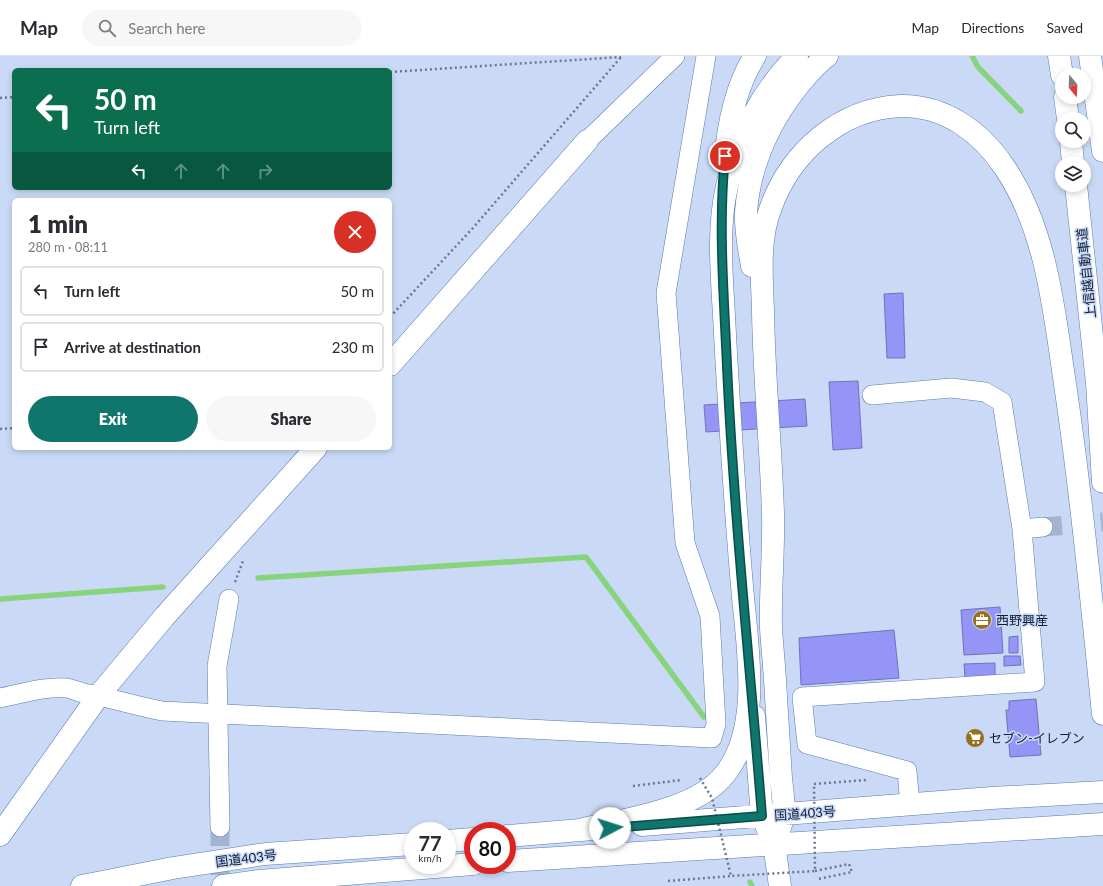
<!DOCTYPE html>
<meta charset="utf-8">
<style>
:root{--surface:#fff;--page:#f7f7f7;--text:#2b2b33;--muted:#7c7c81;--line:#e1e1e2;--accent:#0f766e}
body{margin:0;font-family:Lato,"Noto Sans JP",sans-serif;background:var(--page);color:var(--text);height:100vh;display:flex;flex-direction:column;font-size:15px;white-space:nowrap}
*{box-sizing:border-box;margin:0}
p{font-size:13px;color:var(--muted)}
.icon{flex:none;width:22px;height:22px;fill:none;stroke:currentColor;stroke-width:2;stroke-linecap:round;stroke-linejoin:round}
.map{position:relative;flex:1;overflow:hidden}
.sheet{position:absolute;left:12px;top:142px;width:380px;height:252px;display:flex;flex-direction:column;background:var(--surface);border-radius:6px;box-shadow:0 2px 6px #0003}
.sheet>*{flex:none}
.hud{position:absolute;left:12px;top:12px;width:380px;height:122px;border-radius:6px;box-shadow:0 2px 6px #0003;background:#0b6e4f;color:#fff;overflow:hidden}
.needle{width:26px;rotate:162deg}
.tools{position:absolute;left:1055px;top:12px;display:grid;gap:8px}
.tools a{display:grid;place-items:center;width:36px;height:36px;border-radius:50%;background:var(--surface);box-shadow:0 2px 6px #0003;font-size:20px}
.speed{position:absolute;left:404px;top:766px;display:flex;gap:8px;font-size:20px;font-weight:700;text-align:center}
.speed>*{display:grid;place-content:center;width:52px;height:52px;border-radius:50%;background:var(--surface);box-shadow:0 2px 6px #0003;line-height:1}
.speed small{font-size:10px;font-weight:400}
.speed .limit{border:6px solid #d22;background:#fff;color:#111}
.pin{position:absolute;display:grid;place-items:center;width:34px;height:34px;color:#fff;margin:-17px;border:2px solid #fff;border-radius:50%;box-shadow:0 1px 4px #0007}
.me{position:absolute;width:44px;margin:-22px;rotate:85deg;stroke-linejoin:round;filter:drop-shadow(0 0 3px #0008)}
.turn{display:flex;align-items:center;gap:14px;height:84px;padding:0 16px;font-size:18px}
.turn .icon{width:52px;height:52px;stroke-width:2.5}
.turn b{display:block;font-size:28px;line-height:34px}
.lanes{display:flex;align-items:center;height:38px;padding:0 16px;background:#0003;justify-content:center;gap:20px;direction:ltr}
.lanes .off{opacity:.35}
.round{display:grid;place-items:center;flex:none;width:42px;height:42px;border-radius:21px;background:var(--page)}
.headline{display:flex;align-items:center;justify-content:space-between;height:68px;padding:0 16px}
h1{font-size:24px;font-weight:800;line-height:30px}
.primary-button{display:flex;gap:8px;margin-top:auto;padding:8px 16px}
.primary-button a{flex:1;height:46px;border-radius:24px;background:var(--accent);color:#fff;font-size:16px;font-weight:800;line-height:46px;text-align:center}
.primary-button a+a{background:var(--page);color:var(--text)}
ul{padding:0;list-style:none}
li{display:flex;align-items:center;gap:12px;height:50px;margin:0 8px 6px;padding:0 8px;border:2px solid var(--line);border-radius:6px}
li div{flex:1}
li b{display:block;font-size:15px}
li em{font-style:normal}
header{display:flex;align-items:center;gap:24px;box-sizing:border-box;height:56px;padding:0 20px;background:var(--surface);border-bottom:1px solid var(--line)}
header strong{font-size:19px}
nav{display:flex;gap:22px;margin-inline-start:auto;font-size:14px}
.search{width:280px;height:36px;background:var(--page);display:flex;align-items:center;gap:10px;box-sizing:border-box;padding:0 14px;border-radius:22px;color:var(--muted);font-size:15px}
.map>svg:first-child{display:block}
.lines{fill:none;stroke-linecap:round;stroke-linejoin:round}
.stream{stroke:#88d47e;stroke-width:5.5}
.building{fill:#9495f7;stroke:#7172b8}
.street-tunnel{stroke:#a4b4cf;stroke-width:19;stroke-dasharray:19 10;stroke-linecap:butt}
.street-casing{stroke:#5779b8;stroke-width:20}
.secondary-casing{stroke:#5779b8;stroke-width:23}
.highway-casing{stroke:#5779b8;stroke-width:23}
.path{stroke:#687792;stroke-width:2.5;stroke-dasharray:2 3;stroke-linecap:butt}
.street{stroke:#fff;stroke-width:19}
.secondary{stroke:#fff;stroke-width:22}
.highway{stroke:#fff;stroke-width:22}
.path-bridge{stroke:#687792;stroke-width:2.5;stroke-dasharray:2 3;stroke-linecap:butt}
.route-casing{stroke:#0a4d48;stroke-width:10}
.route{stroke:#0f766e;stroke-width:7}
.labels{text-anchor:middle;stroke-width:3;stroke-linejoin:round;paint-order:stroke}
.street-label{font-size:13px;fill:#0e1c35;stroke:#cadaf6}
.poi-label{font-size:13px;fill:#0e1c35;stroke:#cadaf6;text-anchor:start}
</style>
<header>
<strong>Map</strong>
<div class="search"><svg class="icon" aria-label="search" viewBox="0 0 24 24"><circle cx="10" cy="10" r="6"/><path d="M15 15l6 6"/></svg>Search here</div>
<nav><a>Map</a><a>Directions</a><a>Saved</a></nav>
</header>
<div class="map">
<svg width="1103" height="830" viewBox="0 0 1103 830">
<rect width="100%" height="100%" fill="#cadaf6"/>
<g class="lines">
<path class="stream" d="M972,0l6,11 43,44
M258,522l328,-21 118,160
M0,543l163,-12
M750,826l2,4"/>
</g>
<path class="building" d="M903,237l2,65h-18l-3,-64z
M858,325l4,67 -29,2 -4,-68z
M805,343l2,27 -101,6 -2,-27z
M1000,551l3,46 -39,2 -3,-45z
M894,574l5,48 -98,7 -2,-47z
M1018,580v17h-9v-16z
M1004,600h16l1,9 -17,1z
M995,607v14l-30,1 -1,-14z
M1036,643l5,56 -31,2 -4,-47h3v-9z"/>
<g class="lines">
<path class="street-tunnel" d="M1043,471l60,-5
M220,771v59"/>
<g class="street-casing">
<path id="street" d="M587,85l88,-85
M872,339l79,-7 34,4 17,10 20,127 13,153 -233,15 5,47 100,27 3,34
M1022,473l21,-2
M0,642c21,-4 45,-12 67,-10 6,1 11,4 17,5 27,5 52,13 78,18l550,27 4,-14 -6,-108 -25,-73 -19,-250 40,-237
M220,771l-3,-161 12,-67"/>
</g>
<g class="secondary-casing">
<path id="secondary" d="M390,309l197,-224
M0,779l99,-140 66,-79 151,-168
M774,788l6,42"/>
</g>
<g class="highway-casing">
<path id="highway" d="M1059,0l3,19
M1090,0l13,95
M1065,41l3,22
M1071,85l2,22
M725,105c3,-36 10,-74 30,-105
M1076,129l21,198 6,99
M752,210c-3,-17 -7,-37 -6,-54 4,-50 24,-92 55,-130 8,-9 16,-19 26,-26
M754,660l8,100 6,14
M642,769l350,-27 111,-6
M580,774c44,-11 116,-19 145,-56 36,-45 23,-124 18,-177 -8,-87 -13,-174 -18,-262 -2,-49 -9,-101 2,-149 11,-49 35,-95 70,-130
M507,780l86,-7
M447,785l26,-2
M774,788c3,-9 8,-19 9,-28 2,-12 -1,-26 -2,-38 -2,-33 -4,-65 -6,-98 -1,-17 -3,-35 -4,-52 -1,-38 3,-76 2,-114 -2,-67 -9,-135 -10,-203 -1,-35 -5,-71 8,-104 20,-55 69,-98 129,-101 45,-1 81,26 105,62 42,63 49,143 60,216 16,109 27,220 38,330
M507,805l596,-37
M82,830l91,-18 92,-14 148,-10
M223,830l36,-5 214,-17"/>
</g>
<path class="path" d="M390,16l231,-15
M0,42l14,-1
M390,261l82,-88 150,-173
M0,373l14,-1
M235,526l8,-21
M814,728l52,-4
M633,730l48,-6
M815,815l34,-7 3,8 -34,7
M668,825l63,-5"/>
<use href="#street" class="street"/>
<use href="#secondary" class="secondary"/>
<use href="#highway" class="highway"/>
<path class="path-bridge" d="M700,722l12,20 19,78 84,-5 -1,-87"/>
</g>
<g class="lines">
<g class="route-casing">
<path id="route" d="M610,772l152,-12c-12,-150 -28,-300 -35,-450 -3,-70 -9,-140 -2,-210"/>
</g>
<use href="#route" class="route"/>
</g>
<defs>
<g id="office-disc" transform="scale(1)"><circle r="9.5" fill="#97701b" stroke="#cadaf6"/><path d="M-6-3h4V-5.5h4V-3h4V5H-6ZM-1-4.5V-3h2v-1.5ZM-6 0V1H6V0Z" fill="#fff"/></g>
<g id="supermarket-disc" transform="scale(1)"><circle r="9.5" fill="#97701b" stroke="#cadaf6"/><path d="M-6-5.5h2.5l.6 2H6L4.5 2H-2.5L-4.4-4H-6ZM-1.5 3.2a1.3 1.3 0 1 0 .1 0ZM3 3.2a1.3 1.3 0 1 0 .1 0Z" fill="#fff"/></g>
</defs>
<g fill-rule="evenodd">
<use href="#office-disc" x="982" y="564"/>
<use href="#supermarket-disc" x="975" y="682"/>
</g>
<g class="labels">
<g class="street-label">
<text transform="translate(1086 217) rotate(-96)" y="5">上信越自動車道</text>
<text transform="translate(805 757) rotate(-4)" y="5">国道403号</text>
<text transform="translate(246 802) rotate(-7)" y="5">国道403号</text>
</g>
<g class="poi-label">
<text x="996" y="569">西野興産</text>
<text x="989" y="687">セブン-イレブン</text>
</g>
</g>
</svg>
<div class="tools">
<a><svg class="needle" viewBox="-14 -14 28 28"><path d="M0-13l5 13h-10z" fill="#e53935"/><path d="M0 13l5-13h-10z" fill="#7c7c81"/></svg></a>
<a><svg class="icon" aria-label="search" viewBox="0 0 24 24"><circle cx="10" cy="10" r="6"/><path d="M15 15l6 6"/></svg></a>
<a><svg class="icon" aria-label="layers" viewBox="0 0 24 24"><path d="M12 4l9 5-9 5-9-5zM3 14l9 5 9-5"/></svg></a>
</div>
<div class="speed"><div>77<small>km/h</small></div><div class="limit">80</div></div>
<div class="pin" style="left:725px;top:100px;background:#d93025"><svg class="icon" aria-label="arrive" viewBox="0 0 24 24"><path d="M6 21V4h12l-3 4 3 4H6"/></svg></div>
<svg class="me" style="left:610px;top:772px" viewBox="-20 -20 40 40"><circle r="19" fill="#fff"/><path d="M0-13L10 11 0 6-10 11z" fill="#0f766e"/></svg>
<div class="hud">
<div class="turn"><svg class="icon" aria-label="left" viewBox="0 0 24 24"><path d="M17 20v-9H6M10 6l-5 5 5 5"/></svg><div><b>50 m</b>Turn left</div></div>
<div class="lanes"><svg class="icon" aria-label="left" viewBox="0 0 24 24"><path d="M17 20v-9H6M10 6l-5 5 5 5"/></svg><svg class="icon off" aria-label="ahead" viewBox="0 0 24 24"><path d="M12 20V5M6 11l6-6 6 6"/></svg><svg class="icon off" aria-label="ahead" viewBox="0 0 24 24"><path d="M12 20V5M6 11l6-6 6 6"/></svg><svg class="icon off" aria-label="right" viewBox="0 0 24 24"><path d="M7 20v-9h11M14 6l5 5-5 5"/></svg></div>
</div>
<section class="sheet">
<div class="headline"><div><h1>1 min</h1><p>280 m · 08:11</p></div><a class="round" style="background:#d93025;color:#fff"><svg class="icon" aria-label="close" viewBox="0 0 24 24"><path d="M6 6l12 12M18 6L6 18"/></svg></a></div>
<ul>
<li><svg class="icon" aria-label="left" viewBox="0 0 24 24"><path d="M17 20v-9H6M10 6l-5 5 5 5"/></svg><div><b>Turn left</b></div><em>50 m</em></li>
<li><svg class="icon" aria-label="arrive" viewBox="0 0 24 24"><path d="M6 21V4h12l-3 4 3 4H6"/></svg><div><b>Arrive at destination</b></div><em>230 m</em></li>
</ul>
<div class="primary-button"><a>Exit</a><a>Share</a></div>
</section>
</div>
